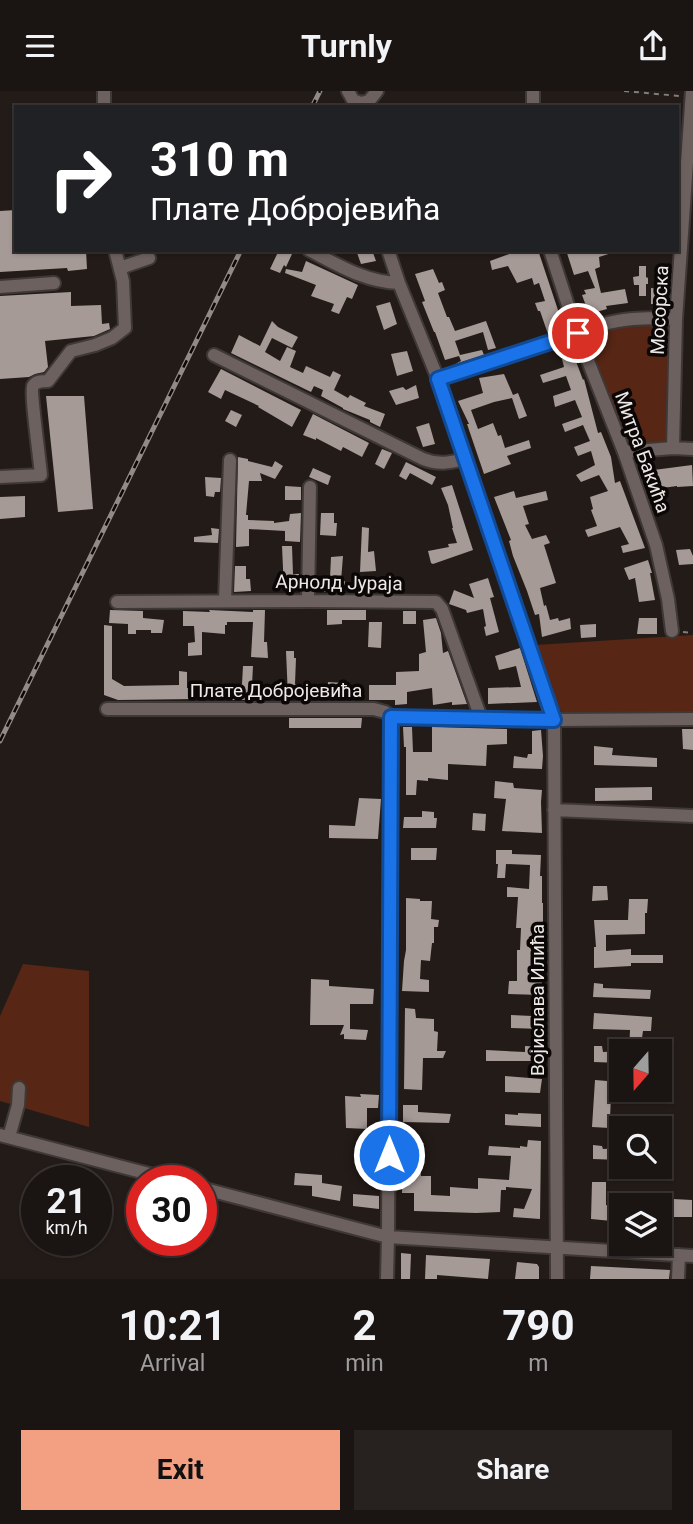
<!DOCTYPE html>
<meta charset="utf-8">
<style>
:root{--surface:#1a1412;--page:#272120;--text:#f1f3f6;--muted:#9f9e9f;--line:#383332;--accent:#f3a082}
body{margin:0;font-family:Roboto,sans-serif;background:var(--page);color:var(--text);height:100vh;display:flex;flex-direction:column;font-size:26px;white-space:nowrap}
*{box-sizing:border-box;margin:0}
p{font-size:23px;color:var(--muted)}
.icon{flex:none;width:38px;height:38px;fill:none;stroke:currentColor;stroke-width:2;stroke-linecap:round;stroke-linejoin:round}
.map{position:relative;height:1188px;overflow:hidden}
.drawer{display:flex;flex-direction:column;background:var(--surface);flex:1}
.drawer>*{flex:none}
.guide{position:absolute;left:14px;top:14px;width:665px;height:147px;border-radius:0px;box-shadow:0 2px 5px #0004,0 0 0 2px var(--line);background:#202124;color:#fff;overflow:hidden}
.needle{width:46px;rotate:200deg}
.buttons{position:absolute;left:609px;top:948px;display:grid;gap:14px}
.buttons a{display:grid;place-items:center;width:63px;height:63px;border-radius:0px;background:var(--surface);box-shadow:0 2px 5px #0004,0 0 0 2px var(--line);font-size:35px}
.speed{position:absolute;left:21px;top:1074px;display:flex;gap:14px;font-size:35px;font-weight:700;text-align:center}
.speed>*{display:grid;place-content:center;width:91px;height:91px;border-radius:50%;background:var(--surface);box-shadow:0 2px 5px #0004,0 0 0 2px var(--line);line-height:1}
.speed small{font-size:18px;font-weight:400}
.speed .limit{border:10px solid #d22;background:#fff;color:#111}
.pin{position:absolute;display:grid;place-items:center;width:60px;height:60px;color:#fff;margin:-30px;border:4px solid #fff;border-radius:50%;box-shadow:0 2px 7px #0007}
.me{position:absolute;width:77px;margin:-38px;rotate:0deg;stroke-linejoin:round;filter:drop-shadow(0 0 5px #0008)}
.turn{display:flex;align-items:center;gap:24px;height:147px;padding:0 21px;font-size:32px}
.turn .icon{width:91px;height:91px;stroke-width:2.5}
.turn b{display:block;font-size:49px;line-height:60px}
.eta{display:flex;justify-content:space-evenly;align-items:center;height:119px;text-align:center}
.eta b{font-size:42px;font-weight:700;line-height:49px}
.cta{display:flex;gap:14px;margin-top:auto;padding:14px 21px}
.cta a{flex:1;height:80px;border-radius:0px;background:var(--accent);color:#111;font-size:28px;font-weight:700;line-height:80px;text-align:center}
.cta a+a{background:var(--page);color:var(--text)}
header{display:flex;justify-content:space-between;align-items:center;height:91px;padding:0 21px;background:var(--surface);font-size:32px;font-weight:700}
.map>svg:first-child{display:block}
.green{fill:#572614}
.building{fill:#a59a96}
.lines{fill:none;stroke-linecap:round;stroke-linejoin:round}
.minor-casing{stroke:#3e3836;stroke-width:16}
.path{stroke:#837d7a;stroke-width:2;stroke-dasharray:5 5;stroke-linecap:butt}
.minor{stroke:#6c615e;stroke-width:12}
.rail-casing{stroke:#918a87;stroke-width:5}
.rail{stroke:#0a0706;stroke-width:2.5;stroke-dasharray:8;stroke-linecap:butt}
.route-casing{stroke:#114b97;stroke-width:18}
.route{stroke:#1a73e8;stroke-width:12}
.labels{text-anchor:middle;stroke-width:7;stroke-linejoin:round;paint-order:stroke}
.street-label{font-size:19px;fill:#eee9e6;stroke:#0a0706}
</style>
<header><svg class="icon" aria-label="menu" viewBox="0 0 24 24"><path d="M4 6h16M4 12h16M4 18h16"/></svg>Turnly<svg class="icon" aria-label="share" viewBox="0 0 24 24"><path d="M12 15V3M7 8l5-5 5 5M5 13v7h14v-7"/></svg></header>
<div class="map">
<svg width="693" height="1188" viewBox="0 0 693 1188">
<rect width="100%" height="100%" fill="#231b18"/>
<path class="green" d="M622,232l50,1 -3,120 -42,5 -41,-115z
M693,544v79h-130l-5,-7 -23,-62z
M23,873l66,7v156l-89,-26v-85z"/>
<path class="building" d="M16,119v40h70l1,19 -19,2 -1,-3 -67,4v-61z
M279,159h6l7,4 -6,13 -2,-2 -4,8 -10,-4z
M356,159h16l4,11 -15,3z
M520,159h18l26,78 -16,6 -8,-23h-2l-3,-8 10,-2 -6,-18 -5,2 -2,-7 -15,5 -9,-17 -16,4 -2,-9z
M566,159h15v2l13,-2h21v2l-16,5 1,10 -5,2 6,24 24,-4 3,14 -22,3 1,3 -18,5 -7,-19 4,-1 -2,-4 11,-2 -7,-17 -14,4z
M306,170l52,24 -6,14 -5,-2 -8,17 -8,-3 3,-7 -23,-8 5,-11 -31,-12 1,-4 16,3z
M639,175h7v11l2,1v6h-2v12h-7v-11h-5l-1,-8 6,-1z
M433,178l6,14 3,-1 3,8 -7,3 9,24h2l6,14 31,-10 10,27 -8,2 -5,-18 -28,9 5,14 22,-5 2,5 -29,9 6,-3 -2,-5 -14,4 -10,-28h-1l-12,-30 3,-1 -10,-27z
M651,197l16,2v15l-16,-1z
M71,201v14l30,-1 1,19 7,-1 1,6 -16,7 -49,5 3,26 -4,5 -9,2 -6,3 -29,2v-83z
M390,211l7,22 -13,6 -8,-24z
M272,230l6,6 20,10 -6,11 -20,-10 -7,14 15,9 7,-14 9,4 -6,16 13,6 3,-7 24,11 3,-6 8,4 -7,15 14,8 2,-3 16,8 -2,3 21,8 -5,13 -10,-5v-2l-27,-11v-1l-22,-12 2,-6 -9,-4 -3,6 -80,-39 8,-18 21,11z
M407,260l6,20 -16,5 -6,-22z
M574,265l9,24 1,-1 14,54 3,-1 10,25 4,26 5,-2 25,67 -22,5 -2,-7 8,-2 -9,-17 -32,10 -3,-7 12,-4 -6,-16 2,-1 -3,-12 18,-6 -9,-16 -18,7 -5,-7 19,-10 -4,-14 -13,5 -4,-9 16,-6 -7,-16 -18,7 -3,-8 20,-7 -7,-17 -20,7 -2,-11 18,-6 -5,-14 -23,7 -3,-8 24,-8 -2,-8z
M221,278l80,41 -9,17 -34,-20 1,-1 -34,-16 -4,9 -13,-7z
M504,283l9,21 5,-2 9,23 -8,3 -7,-21 -18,4 -23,8 7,19 15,-6 5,13 3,-1 4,13 24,-8 2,8 -24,8 4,8 -27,10 -17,-50h2l-11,-23 25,-8 -4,-15z
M416,294l3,13 -23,7 -7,-14 14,-4 3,3z
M46,305h38l9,113 -35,3z
M231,319l11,5 -6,12 -11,-6z
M313,323l56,29 -7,14 -19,-10 -2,4 -25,-13v2l-13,-5z
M429,332l6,21 -12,3 -7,-20z
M382,358l10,4 -8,16 -9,-5z
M238,366l10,2v2l24,6 3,-6 8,5 -8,13 -15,-6 2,8h-13l-3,34h2v5l26,1v2l15,-2 1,-7 11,-1 -1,29 -15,-1v-10l-36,-2v17l-13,1z
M406,371l30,15 -4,8 -22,-12 -4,7 -7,-4z
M692,374l1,21 -16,1v-1l-22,3 -1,-4 -4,1 -4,-15z
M313,377l18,8 -3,9 -19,-8z
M205,386l16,1 -1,14h-5l-1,5 -8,-1z
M452,394l21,65 -40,14 -2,-1 -3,-12 21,-4 -1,-3 9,-1 -5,-15h1l-5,-23 -7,-17z
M285,395l16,1v13h-16z
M514,400l2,7 30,-7 2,9 -25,6 6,18 -4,1 7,14 14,-4 4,8 -6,2 12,38 -16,5 4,18 2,-1 4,15 8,-2 1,3 11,-3 1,11 -29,8 -3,-23 -4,1 -8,-24 -14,-35 -4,-15 2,-1 -17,-43z
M25,405v21l-25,2v-22z
M321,422h13v10h3l-1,13 -16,-1z
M362,436l7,1 -1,24 6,-1 2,20 -16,1z
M211,437l8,1 -1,14 -24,-1v-5l18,-2z
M282,455h10l1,28h6v17h-15z
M690,458l3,7v8l-14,1 -3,-15z
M343,465l-2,25h4v12l-28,-2v-13h13l1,-21z
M648,469l4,13h-2l5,27 -16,2 -4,-24 -6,2 -5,-12z
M235,475h11v13h4l1,12 -17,1z
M488,487l6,19 -4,1 9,34 -13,4 -2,-9 2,-1 -3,-17 -16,4 -1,-3 -17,-6 5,-14 20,8 -5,-14z
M110,519l33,1v7l21,2 -2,13h-11v-3h-15v4h-8v-10l-19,-1z
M209,519l44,2v-2h12l-1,32h3l1,16 -17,-1 2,-35h-26v3h-2v9l-23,-2v23l-14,1v-13l7,-1 -1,-16h-11v-15l27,1z
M327,519h39v10h-24v4l-15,1z
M403,520h13v13h-13z
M436,527l5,15 2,20 5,-2 19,53 -15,1v-3l-19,3 -1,-17 -25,4v12l-12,1v-5h-26v-15h27v-13l23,-1v-17l7,-2 -3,-32z
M639,527h18v16h-20z
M369,531h13l-1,26 -13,-1z
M596,533v13l-15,1 -1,-13z
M104,534l8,1v53l12,7 55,-1v-14l8,1v16h8v11l-77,1 -14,-5z
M520,557l17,54 -49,2v-16l33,-1 -5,-21 -17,4 -4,-14z
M286,560h8v7h2l-1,26h14v13h-21z
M243,575h10l-1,19h12l-1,15h-48l1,-13 26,-3z
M328,591l16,1v15h-17z
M289,627h73l-1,10h-72z
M403,636h9l1,25h19v-25l75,2v15l-20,1 -1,21 -38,-2v16l-20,-2v3l-11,-1 -1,15h-10v-48h-2z
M682,638h11v21l-10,-1z
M541,639l2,26 -1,13 -29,-1 1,-12 13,2 1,-4h4v-23z
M594,655l19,2 -1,7 45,3v9l-63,-2z
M495,690l18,2 1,5 28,2 -1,12 1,31 -40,-2 4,-32 -12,-1z
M652,696v13l-57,1v-13z
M359,707l22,1 -3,40 -49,-1v-13l26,1z
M422,720l12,1v6h3l-1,10h-33l1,-11h18z
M473,722l13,1 -1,17 -13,-1z
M411,757h26l-1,12h-25z
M496,759h16v4l29,1 -1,21h2v27h1v60h-6l-1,17h6l-1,15 -33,-1 1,-13h8v-31h3l1,-22h-5l2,-31h-11v-10l22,2 1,-24 -24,-1 -1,14h-8l1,-14h-2z
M593,795h14l1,14 -16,1z
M406,807l14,1v2h12l-1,18 8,1 -1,7h-4v16h-2l-2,18 -9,-1 -1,19 9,1v12l-27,-1 2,-30 2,-11z
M629,808h19l-1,14h-2v21l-39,1v16l25,-2v6h32v8h-32v3l-37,2v-21h2l-2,-27h34z
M311,888l18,1v6l45,3 -1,15h-23v25l18,1 -2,10 -22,-1v-5l-4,1 4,-10h-34z
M594,892l9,1v4l48,2 -1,9 -57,-2z
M405,917l10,1 1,9 18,1v12l4,1 -1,19h9l-3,7h-20l-1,32 -18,-1z
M532,920h10v18l-31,-1v-13l21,1z
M594,922l58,4 -1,14h-8l-3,21h-11l1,-22 -37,-1z
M525,955l16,1v14h-55v-11l39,2z
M594,955h8l1,6 18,-1v12l-27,-1z
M505,985l37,3 -2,14 -35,-1z
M595,989l12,1v4l14,1v10h-10l-1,22 25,1 -1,8 -24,-2v3l-18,-1z
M360,1003l19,1 -1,13h-11v21l-21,-1 -1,-32 16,1z
M403,1014h15v7l33,2 -2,9 -46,-1z
M518,1022l23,1v13l-36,-2v-11l13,1z
M652,1025l22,1v11l-22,-1z
M528,1049l13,1 -1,78 -27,-2 1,-9 10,1 8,-20 -26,-2v3h-5l-1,22 -24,1 -62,-2v-18h-12l1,-50h21v11h-4l1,22h10v19l19,1v-9l28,2v-11l31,2 2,-24 -23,-1 1,-9 31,2v-2l7,1z
M593,1054l9,1 1,3 18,-1v12l-28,-1z
M295,1082l27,2v8l20,3 -2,15 -28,-5v-10l-18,-1z
M592,1091h14v23l15,4v11l-9,-1v2l-21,-2z
M353,1103l26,2v13l-26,-3z
M673,1108l19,1v17h-25l1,-15h4z
M401,1162l10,1 -1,25h-9z
M426,1164l64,4 -2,20 -51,-4v4h-12z
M517,1171l20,2 2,3v12h-24z
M591,1175l79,4 -1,9h-79z"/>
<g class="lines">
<g class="minor-casing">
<path id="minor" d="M104,0v16
M348,0l5,9 8,3 8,-2 8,-10
M533,0v16
M309,159c29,15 56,32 90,33
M388,159l11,33 39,96 116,341 3,559
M550,159l27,83 47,119 32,93 12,54 4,32
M120,177l29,-10
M0,196l54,-4
M214,264l209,104c15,6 26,4 42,0
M438,288l170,-56c23,-6 45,-5 68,-4
M673,357l3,-129 16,-228
M624,361l49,-4 20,1
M0,386l41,-2c-1,-13 -11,-84 -8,-89 3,-5 9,-5 15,-5l23,-30 24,-6 17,-7 13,-10 -2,-47 -8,-31
M225,510l5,-141
M308,510l2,-114
M117,511l191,-1 128,1 6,7 39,109
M107,618h267l11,3 6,5 163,3 139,-1
M554,719l139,6
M0,1044l176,46
M9,1046l9,-32 1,-17
M201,1097l187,49 305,19
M387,1188l1,-42 3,-520
M678,1188l1,-24"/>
</g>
<path class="path" d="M624,0l55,5
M683,541l10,1"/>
<use href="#minor" class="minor"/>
<g class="rail-casing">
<path id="rail" d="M312,16l8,-16
M0,650l241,-491"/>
</g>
<use href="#rail" class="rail"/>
</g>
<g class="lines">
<g class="route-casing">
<path id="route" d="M389,1064l2,-438 163,3 -116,-341 140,-46"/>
</g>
<use href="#route" class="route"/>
</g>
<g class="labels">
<g class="street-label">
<text transform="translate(659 219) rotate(-87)" y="7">Мосорска</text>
<text transform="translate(643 361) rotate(70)" y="7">Митра Бакића</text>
<text transform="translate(339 491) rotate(1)" y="7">Арнолд Јураја</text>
<text x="276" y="606">Плате Добројевића</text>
<text transform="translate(537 909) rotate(-90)" y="7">Војислава Илића</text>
</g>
</g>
</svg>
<div class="buttons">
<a><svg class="needle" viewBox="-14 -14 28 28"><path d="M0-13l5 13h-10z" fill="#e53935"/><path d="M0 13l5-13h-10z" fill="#9f9e9f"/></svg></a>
<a><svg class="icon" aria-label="search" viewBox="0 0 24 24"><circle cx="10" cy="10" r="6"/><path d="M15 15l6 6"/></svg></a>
<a><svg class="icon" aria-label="layers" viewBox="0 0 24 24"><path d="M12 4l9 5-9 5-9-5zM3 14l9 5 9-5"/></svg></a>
</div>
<div class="speed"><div>21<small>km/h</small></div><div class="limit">30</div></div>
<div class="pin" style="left:578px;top:242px;background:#d93025"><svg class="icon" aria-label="arrive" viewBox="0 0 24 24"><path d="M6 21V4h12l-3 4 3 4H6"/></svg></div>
<svg class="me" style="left:389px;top:1064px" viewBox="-20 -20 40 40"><circle r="17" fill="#1a73e8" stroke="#fff" stroke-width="3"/><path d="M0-11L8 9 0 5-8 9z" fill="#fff"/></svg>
<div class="guide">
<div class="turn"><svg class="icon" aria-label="right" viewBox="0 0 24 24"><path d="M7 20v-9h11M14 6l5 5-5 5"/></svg><div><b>310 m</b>Плате Добројевића</div></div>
</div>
</div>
<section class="drawer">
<div class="eta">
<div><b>10:21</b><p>Arrival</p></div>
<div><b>2</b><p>min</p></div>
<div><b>790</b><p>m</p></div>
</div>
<div class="cta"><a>Exit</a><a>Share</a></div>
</section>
